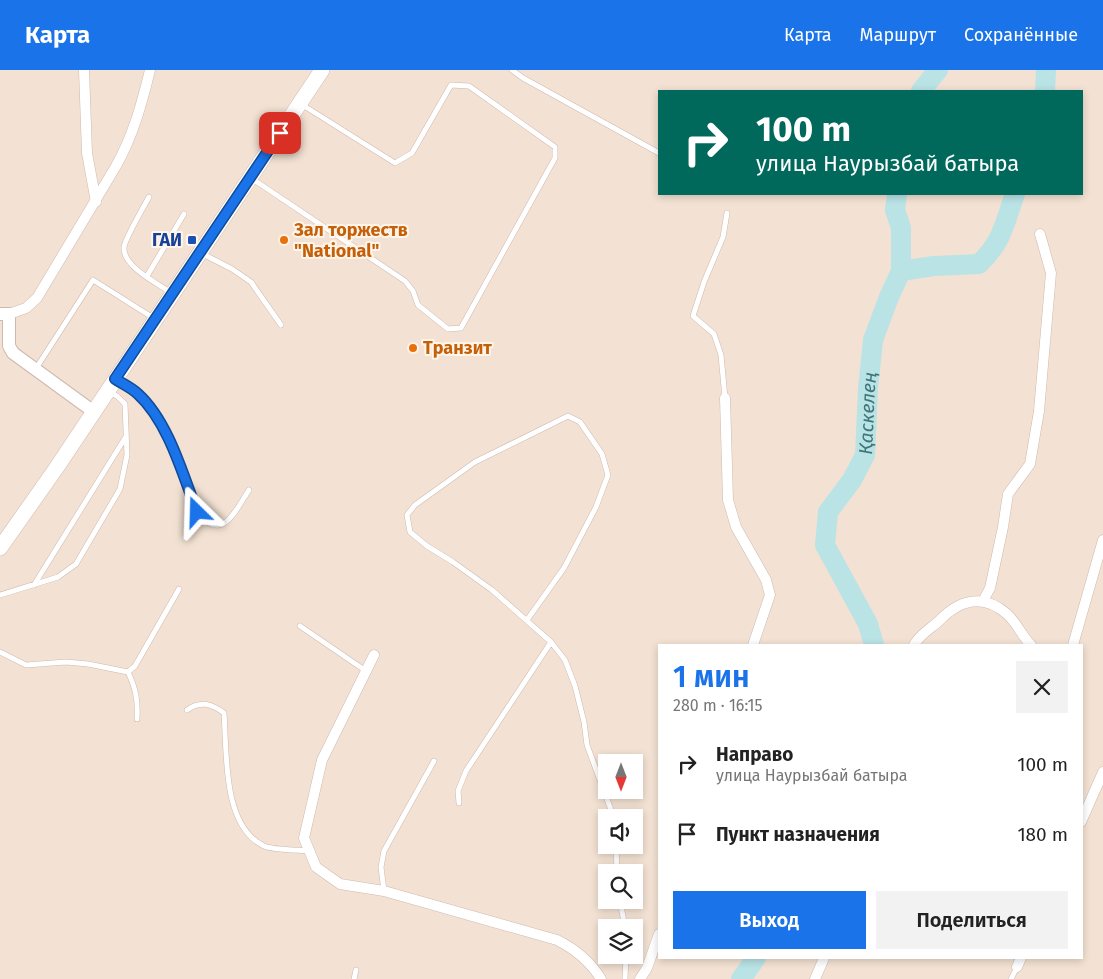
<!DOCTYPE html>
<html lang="ru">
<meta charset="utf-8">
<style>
:root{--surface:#fff;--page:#f2f2f2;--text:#222;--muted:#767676;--accent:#1a73e8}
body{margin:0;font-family:"Fira Sans",sans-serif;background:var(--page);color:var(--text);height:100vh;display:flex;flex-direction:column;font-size:19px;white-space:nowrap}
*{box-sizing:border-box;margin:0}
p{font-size:16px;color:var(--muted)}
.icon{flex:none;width:28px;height:28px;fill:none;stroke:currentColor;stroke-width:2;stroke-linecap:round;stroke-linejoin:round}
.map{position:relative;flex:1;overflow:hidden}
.panel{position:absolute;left:658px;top:574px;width:425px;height:315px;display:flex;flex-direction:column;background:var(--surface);border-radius:0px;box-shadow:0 2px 8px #0003}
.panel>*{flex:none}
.top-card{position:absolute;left:658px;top:20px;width:425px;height:105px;border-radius:0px;box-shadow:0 2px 8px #0003;background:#00695c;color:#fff;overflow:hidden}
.needle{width:32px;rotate:180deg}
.fabs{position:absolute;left:598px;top:684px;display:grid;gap:10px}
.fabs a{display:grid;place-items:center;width:45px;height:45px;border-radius:0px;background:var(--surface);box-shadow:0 2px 8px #0003;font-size:25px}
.pin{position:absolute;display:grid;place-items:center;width:42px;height:42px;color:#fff;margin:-21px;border-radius:10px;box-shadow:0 2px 8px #0006}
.me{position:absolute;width:55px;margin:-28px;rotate:338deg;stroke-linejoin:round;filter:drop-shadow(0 0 4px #0008)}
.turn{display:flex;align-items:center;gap:18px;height:105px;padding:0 15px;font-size:22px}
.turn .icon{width:65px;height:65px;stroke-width:2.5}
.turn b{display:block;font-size:35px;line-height:42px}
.round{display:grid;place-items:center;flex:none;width:52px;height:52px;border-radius:0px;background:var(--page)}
.overview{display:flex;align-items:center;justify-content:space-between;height:85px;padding:0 15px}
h1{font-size:30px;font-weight:600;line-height:38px;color:var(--accent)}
.action{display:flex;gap:10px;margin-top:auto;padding:10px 15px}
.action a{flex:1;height:58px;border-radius:0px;background:var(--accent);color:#fff;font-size:20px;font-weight:600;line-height:58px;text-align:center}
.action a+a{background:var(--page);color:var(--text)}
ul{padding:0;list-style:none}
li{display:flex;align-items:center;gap:15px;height:70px;padding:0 15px}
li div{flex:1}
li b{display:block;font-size:19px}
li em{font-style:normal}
header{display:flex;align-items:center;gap:30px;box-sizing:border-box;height:70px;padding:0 25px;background:var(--accent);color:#fff}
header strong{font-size:24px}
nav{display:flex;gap:28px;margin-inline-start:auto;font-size:18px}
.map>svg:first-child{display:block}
.residential{fill:#f3e2d3;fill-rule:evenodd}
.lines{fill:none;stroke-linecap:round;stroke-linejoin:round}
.river{stroke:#bae3e5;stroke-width:20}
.service-casing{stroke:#cfb9ae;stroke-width:6}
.minor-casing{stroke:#cfb9ae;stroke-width:11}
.tertiary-casing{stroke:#cfb9ae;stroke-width:14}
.secondary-casing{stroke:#d2b9ac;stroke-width:16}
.service{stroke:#fff;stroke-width:5}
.minor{stroke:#fff;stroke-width:10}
.tertiary{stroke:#fff;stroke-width:12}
.secondary{stroke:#fff;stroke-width:15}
.route-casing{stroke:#114b97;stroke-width:12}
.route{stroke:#1a73e8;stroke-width:9}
.transit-dot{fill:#1a4fb4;stroke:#fff5eb;stroke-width:2}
.food-dot{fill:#e8710a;stroke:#fff5eb;stroke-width:2}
.labels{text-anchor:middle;stroke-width:4;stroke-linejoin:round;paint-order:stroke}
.food-label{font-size:18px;font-weight:bold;fill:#c56008;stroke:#fff5eb;text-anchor:start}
.transit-label{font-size:18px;font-weight:bold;fill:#164399;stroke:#fff5eb;text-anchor:end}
.water-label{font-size:19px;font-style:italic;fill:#3f7679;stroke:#fff5eb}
</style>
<header>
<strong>Карта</strong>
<nav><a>Карта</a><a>Маршрут</a><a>Сохранённые</a></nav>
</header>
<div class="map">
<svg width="1103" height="909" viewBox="0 0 1103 909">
<rect width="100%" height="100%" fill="#fcf1e5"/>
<path class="residential" d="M0,0h1103v909h-1103zM659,21h422v103h-422zM659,575h422v313h-422zM606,692h28v28h-28zM606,748h28v27h-28zM606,802h28v28h-28zM606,858h28v27h-28z"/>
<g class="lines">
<g class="river">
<path d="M921,21l17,-21"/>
<path d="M1045,21l1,-21"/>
<path d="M901,201l33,-5 45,-2c24,-23 25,-40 36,-70"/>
<path id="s1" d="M874,575l-6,-21 -43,-79 3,-33 24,-32 13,-25 3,-66 5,-49 16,-43 12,-26v-43l-6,-18 2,-16"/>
<path d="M741,909l15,-21"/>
</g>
<g class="service-casing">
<path id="service" d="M512,0l11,8 136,75
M251,108l154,103 8,10 5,14 30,24 13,-1 94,-170v-11l-86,-61 -18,-1 -39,68 -17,10 -94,-59
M149,127c-5,9 -24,42 -25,50 -2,19 33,36 46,45
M201,183l31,16 19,13 30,43
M147,206l37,-62
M35,300l58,-90 62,39
M117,310c7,5 16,9 22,15 31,32 42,77 58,117 25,32 38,-1 52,-22
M725,328l-4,-43 -7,-21 -21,-18 11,-34 19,-45 4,-24
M34,515l91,-147
M0,525l58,-18 18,-13 44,-75 7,-34 -2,-51 -8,-8 -9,-4
M527,550l37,-52 32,-61 12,-32 -6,-21 -22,-32 -12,-6 -93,46 -60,43 -8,10 3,17 17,14 26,16 39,28 59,52 14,18 10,26 9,36 3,23 27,73
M300,556l66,45
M0,582l26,13 40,-3 22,2 40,8 7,-6 44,-77
M128,602c8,17 10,28 9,47
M187,640c14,-10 25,-6 37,3 3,40 -2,113 40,133 8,4 35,4 46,5
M459,733l-1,-12 8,-20 85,-129
M616,775l1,27
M384,821l-3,-24 3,-16 50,-90
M620,830l5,28
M354,909l2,-9
M625,909l1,-24
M1011,909l6,-12"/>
</g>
<g class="minor-casing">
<path id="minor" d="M84,0l3,83 9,49
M9,244l17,-6 11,-10 79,-132c17,-30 26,-63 34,-96
M725,328l3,102 8,27 30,53 4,15 -17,50
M983,531l7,-13 13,-61 5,-33 22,-30 9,-53 12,-138 -11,-39
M914,575c5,-10 16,-16 25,-24 20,-21 44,-28 68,-7 10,9 15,22 24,31
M1073,575l30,-105
M374,585l-52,105 -18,78 12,29 24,17 44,7 173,49c18,9 33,21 44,39
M1081,752l22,-50
M1017,897l4,-9
M640,909l7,-11 12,-34
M815,909l9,-21"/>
</g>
<g class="tertiary-casing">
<path id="tertiary" d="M0,244h9v32l4,7 81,59"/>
</g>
<g class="secondary-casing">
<path id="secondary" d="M0,478l57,-81 265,-397"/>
</g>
<use href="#service" class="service"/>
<use href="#minor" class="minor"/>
<use href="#tertiary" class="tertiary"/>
<use href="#secondary" class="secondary"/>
</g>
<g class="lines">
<g class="route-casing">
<path id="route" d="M197,442c-14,-37 -29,-91 -59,-118 -6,-6 -15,-10 -23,-15l165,-246"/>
</g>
<use href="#route" class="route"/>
</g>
<rect class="transit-dot" x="187" y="165" width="10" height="10" rx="2.5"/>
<g class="food-dot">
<circle cx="284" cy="170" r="5"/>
<circle cx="413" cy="278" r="5"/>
</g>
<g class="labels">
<g class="food-label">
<text x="294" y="166">Зал торжеств<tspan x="294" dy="21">"National"</tspan></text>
<text x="423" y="284">Транзит</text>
</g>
<g class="transit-label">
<text x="182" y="176">ГАИ</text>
</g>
<g class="water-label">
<text dy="7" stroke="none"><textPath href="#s1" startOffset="255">Қаскелең</textPath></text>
</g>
</g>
</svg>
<div class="fabs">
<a><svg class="needle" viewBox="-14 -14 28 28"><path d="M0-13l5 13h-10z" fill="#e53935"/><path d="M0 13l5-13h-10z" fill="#767676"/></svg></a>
<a><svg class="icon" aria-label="sound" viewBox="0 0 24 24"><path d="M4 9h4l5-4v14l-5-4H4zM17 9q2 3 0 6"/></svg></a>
<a><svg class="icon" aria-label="search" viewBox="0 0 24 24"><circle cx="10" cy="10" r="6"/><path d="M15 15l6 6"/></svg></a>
<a><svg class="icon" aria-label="layers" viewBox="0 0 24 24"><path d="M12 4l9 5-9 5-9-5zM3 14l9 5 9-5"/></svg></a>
</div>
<div class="pin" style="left:280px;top:63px;background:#d93025"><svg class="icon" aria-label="arrive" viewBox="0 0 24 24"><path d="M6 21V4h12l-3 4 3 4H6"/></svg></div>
<svg class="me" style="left:197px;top:442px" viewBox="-20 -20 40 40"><path d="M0-17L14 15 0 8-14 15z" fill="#1a73e8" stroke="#fff" stroke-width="4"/></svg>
<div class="top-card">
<div class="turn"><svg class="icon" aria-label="right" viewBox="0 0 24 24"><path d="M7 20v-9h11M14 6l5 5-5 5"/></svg><div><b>100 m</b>улица Наурызбай батыра</div></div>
</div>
<section class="panel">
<div class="overview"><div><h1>1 мин</h1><p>280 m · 16:15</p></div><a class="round"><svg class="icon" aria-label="close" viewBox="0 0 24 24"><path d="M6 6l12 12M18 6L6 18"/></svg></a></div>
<ul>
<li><svg class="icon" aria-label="right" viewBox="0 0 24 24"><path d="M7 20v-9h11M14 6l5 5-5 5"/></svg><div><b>Направо</b><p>улица Наурызбай батыра</p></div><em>100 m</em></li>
<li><svg class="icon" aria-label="arrive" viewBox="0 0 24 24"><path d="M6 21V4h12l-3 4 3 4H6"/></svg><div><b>Пункт назначения</b></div><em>180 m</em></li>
</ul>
<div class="action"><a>Выход</a><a>Поделиться</a></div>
</section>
</div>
